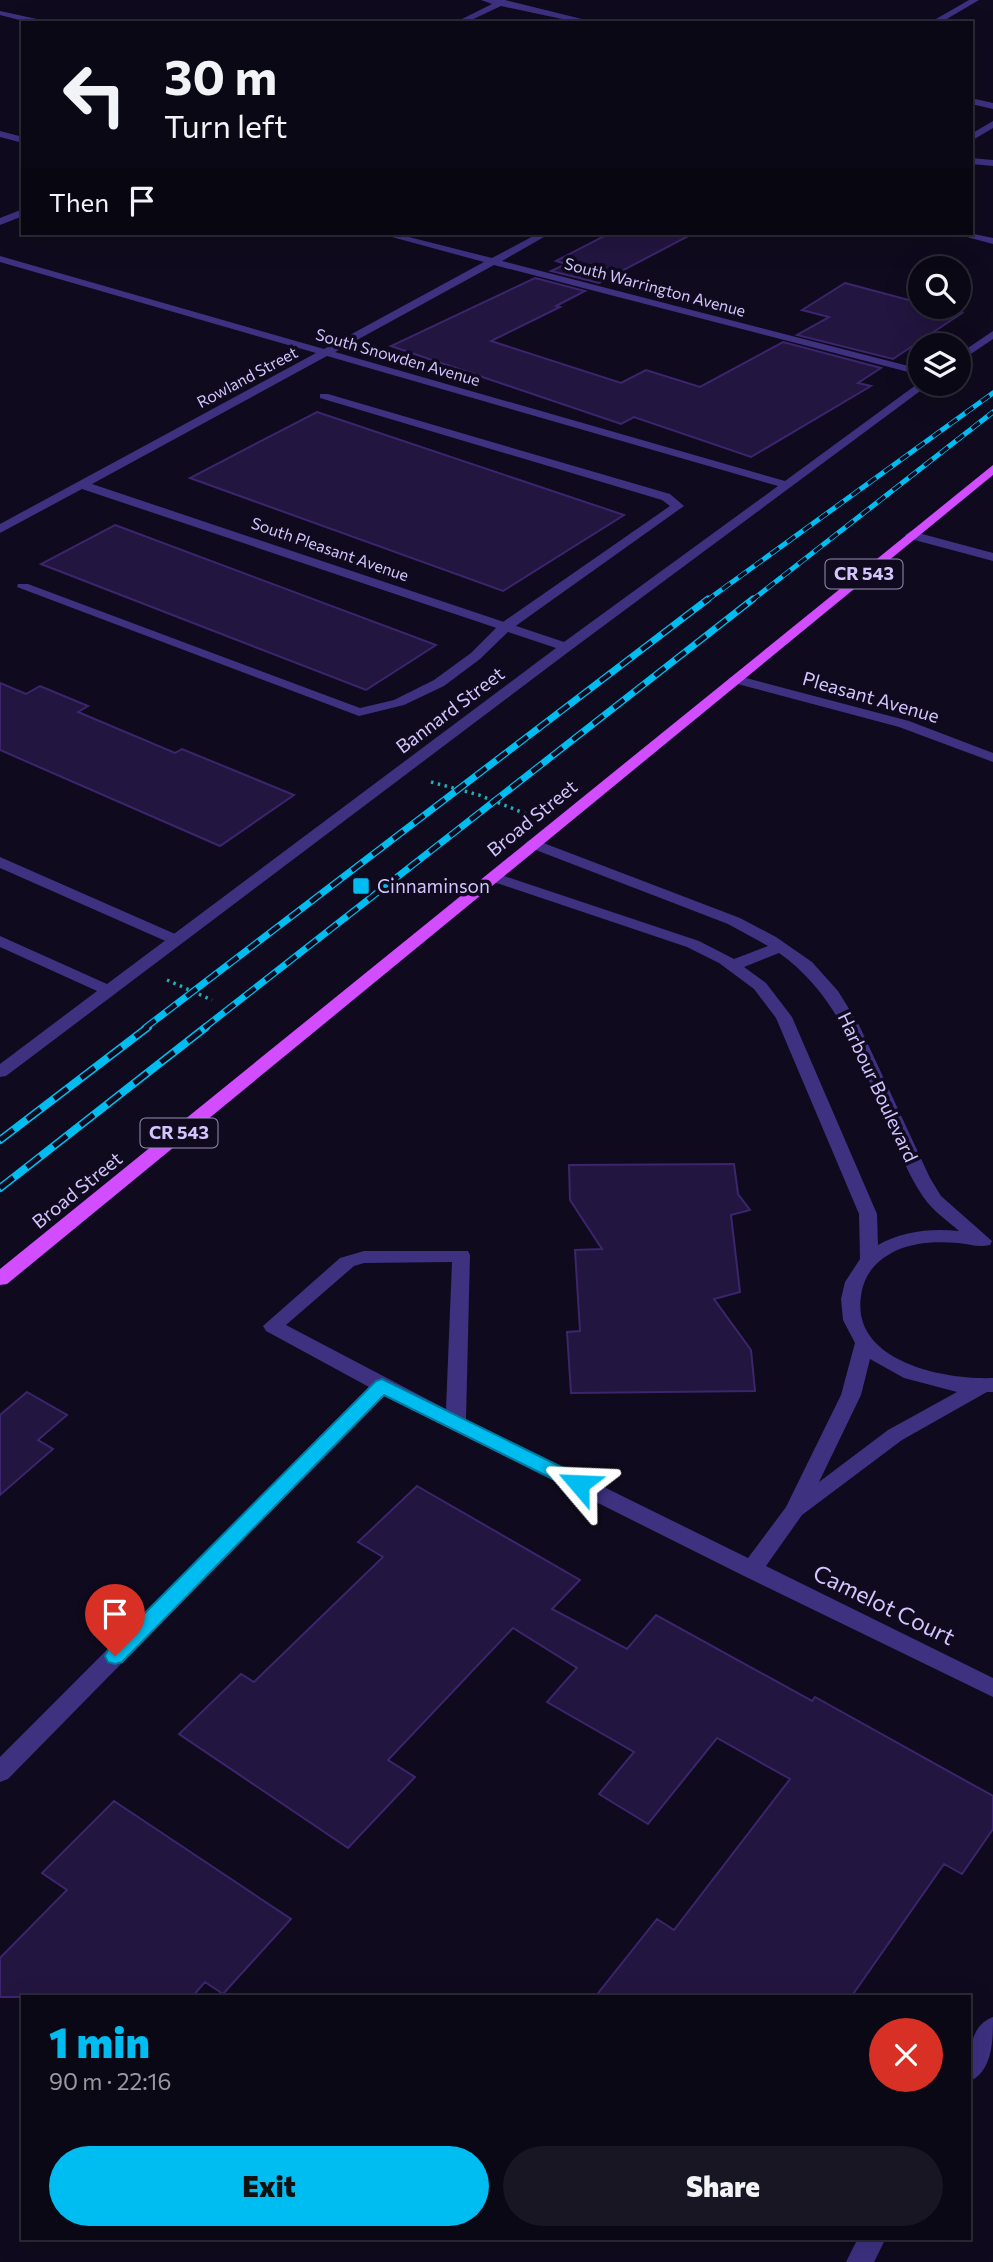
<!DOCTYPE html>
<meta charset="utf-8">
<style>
:root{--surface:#0b0816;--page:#191623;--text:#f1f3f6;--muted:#9a9aa1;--line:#2b2935;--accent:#00bdf1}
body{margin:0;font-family:Commissioner,sans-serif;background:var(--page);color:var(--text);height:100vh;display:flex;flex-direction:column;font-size:26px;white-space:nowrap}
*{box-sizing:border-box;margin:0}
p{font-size:23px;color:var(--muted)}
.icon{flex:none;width:38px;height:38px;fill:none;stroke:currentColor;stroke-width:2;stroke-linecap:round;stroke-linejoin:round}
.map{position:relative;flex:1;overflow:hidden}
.side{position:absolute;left:21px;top:1995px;width:950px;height:245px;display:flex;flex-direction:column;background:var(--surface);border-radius:0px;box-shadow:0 7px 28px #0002,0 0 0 2px var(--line)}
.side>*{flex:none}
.top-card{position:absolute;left:21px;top:21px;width:952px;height:214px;border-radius:0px;box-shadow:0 7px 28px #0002,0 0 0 2px var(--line);background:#0b0816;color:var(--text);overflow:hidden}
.tools{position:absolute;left:908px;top:256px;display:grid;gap:14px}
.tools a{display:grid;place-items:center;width:63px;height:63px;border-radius:50%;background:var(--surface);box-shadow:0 7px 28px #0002,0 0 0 2px var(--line);font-size:35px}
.pin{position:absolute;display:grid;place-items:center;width:60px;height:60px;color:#fff;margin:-72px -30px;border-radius:50% 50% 50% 0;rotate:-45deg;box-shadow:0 0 7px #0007}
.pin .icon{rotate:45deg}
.me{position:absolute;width:77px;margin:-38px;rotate:296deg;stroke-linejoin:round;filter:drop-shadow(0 0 5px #0008)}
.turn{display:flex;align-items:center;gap:24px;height:147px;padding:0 28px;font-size:32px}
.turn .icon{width:91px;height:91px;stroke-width:2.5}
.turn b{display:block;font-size:49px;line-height:60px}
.then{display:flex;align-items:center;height:66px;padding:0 28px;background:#0003;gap:14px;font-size:26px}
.round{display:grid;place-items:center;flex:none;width:74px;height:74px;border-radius:37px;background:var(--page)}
.head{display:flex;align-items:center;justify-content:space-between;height:119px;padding:0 28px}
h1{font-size:42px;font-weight:800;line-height:52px;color:var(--accent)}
.primary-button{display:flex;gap:14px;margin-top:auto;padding:14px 28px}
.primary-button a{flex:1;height:80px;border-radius:42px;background:var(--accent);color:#111;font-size:28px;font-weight:800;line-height:80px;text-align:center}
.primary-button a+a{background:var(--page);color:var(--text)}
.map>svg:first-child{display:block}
.building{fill:#22153f;stroke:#3c256d;stroke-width:2}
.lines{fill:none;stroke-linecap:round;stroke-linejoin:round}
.path{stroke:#24adb5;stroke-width:3.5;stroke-dasharray:2.5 4.5;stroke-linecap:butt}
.lane{fill:#3d3180;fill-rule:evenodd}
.street{fill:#3d3180;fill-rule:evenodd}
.primary{fill:#d14dff;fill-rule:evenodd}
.rail-far2-casing{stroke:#00bdf1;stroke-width:5}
.rail-far1-casing{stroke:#00bdf1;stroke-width:7}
.rail-casing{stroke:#00bdf1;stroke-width:8}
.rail-far2{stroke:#0f0a1d;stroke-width:3.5;stroke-dasharray:10;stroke-linecap:butt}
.rail-far1{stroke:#0f0a1d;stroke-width:4.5;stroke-dasharray:13;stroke-linecap:butt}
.rail{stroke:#0f0a1d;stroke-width:5;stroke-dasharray:17;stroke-linecap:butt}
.route{fill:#00bdf1;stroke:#007b9d;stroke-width:2}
.poi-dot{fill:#00bdf1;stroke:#0f0a1d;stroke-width:2.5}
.labels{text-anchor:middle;stroke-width:7;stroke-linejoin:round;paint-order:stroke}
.far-street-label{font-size:16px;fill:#d3c6ff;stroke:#0f0a1d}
.shield{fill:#0f0a1d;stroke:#988ebb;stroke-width:2}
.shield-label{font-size:18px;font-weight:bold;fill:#d3c6ff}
.street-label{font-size:19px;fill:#d3c6ff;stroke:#0f0a1d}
.poi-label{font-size:19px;fill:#d3c6ff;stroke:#0f0a1d;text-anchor:start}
.near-street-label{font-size:23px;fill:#d3c6ff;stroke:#0f0a1d}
</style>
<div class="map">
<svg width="993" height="2262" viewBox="0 0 993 2262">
<rect width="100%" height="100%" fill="#0f0a1d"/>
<path class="building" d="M610,233h84l-95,50 -48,-12 15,-7 -10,-3z
M535,278l50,13 -29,15 4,1 -69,34 130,42 25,-13 54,17 83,-45 98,26 -23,15 13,3 -120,71 -117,-40 -13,7 -230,-78z
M845,283l75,20v3h15l27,7 -69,46 -96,-24 32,-18 -27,-7z
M317,412l307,103 -121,76 -313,-113z
M115,525l321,120 -70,45 -325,-126z
M0,683l26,11 14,-8 48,20 -10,6 97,41 7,-4 112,46 -74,51 -220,-96z
M734,1164l4,30 12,16 -19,5 9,77 -26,7 37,51 4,41 -184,2 -4,-61 13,-1 -5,-81 27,-1 -32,-49 -1,-35z
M27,1392l40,23 -29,25 15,9 -53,46v-80z
M417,1486l163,94 -28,29 75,40 29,-34 156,86 3,-4 178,99v33l-31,45 -18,-10 -93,133h-256l62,-78 17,11 116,-151 -73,-41 -69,86 -49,-30 35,-42 -87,-50 30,-34 -64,-40 -125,132 27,17 -67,71 -169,-114 62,-60 13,8 129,-125 -25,-15z
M114,1801l177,118 -68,75 -18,-12 -13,15h-192v-39l67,-68 -25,-17z"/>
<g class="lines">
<path class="path" d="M431,782l48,13 50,20
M167,980l45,20"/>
<path class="lane" d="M993,121v7l-22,13v-7z
M971,158l22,2v6l-22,-2z
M320,394h8l342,100 14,12 -174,124 -30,29 -36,27 -40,19 -45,11 -342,-129 1,-3h10l332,124 34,-8 40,-20 37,-27 29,-29 170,-118 -8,-6 -342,-102z
M0,857l182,80 2,3 -8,5 -6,-2 -170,-75z"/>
<path class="street" d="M481,0h24l93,23h-17l-80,-17 -36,17h-11l38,-19z
M969,0h10l-39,23h-11z
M0,11l46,10 1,2h-16l-31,-8z
M971,98l22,5v6l-22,-5z
M0,131l23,6v6l-23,-6z
M23,209v7l-23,9v-7z
M377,233h16l99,25 47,-25h12l-49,28 418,108v6l-426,-110 -159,87 450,129 135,-99 11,1 -360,267 -565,426 -6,1v-13l97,-73 -97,-44v-11l107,48 449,-336 -474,-159 -82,44v-9l316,-171 -316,-91v-6l324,93 160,-87zM327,356l451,130 -214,156 -472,-158z
M952,233h17l24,5v6z
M993,331v8l-34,23v-8z
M911,531l82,22v8l-86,-23 -2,-3z
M735,675l174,46 84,32v9l-94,-35 -169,-45 -2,-3z
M533,839l207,79 36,19 36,25 26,29 21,34 71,153 11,18 51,45 -2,4c-11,3 -21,-1 -32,-2 -21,-2 -44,-1 -63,8 -19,10 -31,23 -34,45 -10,66 84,84 132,82v14h-6l-85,48 -100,75 -36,51 227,112v19l-249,-121 -360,-180 -376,383 -8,3v-25l369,-370 -103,-56 -3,-5 77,-68 24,-7h104l2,4 -4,164 282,139 38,-51 55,-112 14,-52 -12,-23 -2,-21 4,-17 15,-23 -1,-45 -83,-196 -22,-29 -35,-26 -32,-16 -199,-67 -3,-3 3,-3h10l201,67 35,18 34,-13 -40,-22 -200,-77 -3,-3 3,-3zM779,953c63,44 85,120 116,188 9,21 18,43 32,61 9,11 22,20 32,29 -27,-3 -57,0 -81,14l-1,-31 -85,-197 -26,-34 -22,-16zM452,1262l-6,147 -160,-84 68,-59 10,-3zM870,1359l34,19 53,14 -69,38 -69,52 42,-87z
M993,2017c0,22 0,54 -23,64 -2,-22 -2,-55 23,-64z
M858,2238h28l-12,24h-28z"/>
<path class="primary" d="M993,465v10l-986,809 -7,1v-16z"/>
<g class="rail-far2-casing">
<path id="rail-far2" d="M706,601l287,-208
M751,601l242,-189"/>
</g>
<g class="rail-far1-casing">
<path id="rail-far1" d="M145,1028l563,-429
M204,1028l549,-429"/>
</g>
<g class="rail-casing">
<path id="rail" d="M0,1140l148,-113
M0,1188l206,-161"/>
</g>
<use href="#rail-far2" class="rail-far2"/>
<use href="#rail-far1" class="rail-far1"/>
<use href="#rail" class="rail"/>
</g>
<path class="route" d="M382,1379l204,100 2,5 -2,5h-13l-189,-94 -262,267 -7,2 -7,-2 -3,-6 3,-6 268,-269z"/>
<rect class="poi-dot" x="352" y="877" width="18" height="18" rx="3.5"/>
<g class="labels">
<g class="far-street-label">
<text transform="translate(655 287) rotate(15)" y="6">South Warrington Avenue</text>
<text transform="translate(398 357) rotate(16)" y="6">South Snowden Avenue</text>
<text transform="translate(247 377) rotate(-28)" y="6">Rowland Street</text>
<text transform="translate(330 549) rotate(19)" y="6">South Pleasant Avenue</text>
</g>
<g class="shield">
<rect x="825.5" y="559.5" width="77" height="29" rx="5"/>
<rect x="140.5" y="1118.5" width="77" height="29" rx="5"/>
</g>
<g class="shield-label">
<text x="864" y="580">CR 543</text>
<text x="179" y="1139">CR 543</text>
</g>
<g class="street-label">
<text transform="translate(871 697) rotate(16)" y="7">Pleasant Avenue</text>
<text transform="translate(450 710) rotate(-37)" y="7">Bannard Street</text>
<text transform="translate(532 818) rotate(-39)" y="7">Broad Street</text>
<text transform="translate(878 1087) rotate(65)" y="7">Harbour Boulevard</text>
<text transform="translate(77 1190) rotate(-39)" y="7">Broad Street</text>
</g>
<g class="poi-label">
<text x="377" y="893">Cinnaminson</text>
</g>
<g class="near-street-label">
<text transform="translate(884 1605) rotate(26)" y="8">Camelot Court</text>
</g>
</g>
</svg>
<div class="tools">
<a><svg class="icon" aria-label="search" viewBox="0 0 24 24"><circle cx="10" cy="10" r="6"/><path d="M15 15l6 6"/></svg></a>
<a><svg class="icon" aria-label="layers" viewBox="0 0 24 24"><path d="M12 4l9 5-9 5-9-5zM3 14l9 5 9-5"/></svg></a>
</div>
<div class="pin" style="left:115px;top:1656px;background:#d93025"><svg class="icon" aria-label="arrive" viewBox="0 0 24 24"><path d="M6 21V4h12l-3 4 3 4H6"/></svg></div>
<svg class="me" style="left:579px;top:1484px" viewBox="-20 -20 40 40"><path d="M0-17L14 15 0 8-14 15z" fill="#00bdf1" stroke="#fff" stroke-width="4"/></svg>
<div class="top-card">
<div class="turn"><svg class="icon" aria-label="left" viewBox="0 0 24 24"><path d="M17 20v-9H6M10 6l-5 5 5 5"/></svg><div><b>30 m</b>Turn left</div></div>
<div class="then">Then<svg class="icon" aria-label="arrive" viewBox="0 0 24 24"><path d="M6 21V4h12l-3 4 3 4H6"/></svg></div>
</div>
<section class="side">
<div class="head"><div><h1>1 min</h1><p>90 m · 22:16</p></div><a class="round" style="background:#d93025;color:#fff"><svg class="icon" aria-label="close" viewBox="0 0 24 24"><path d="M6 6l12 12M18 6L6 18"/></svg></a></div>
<div class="primary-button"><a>Exit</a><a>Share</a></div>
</section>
</div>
